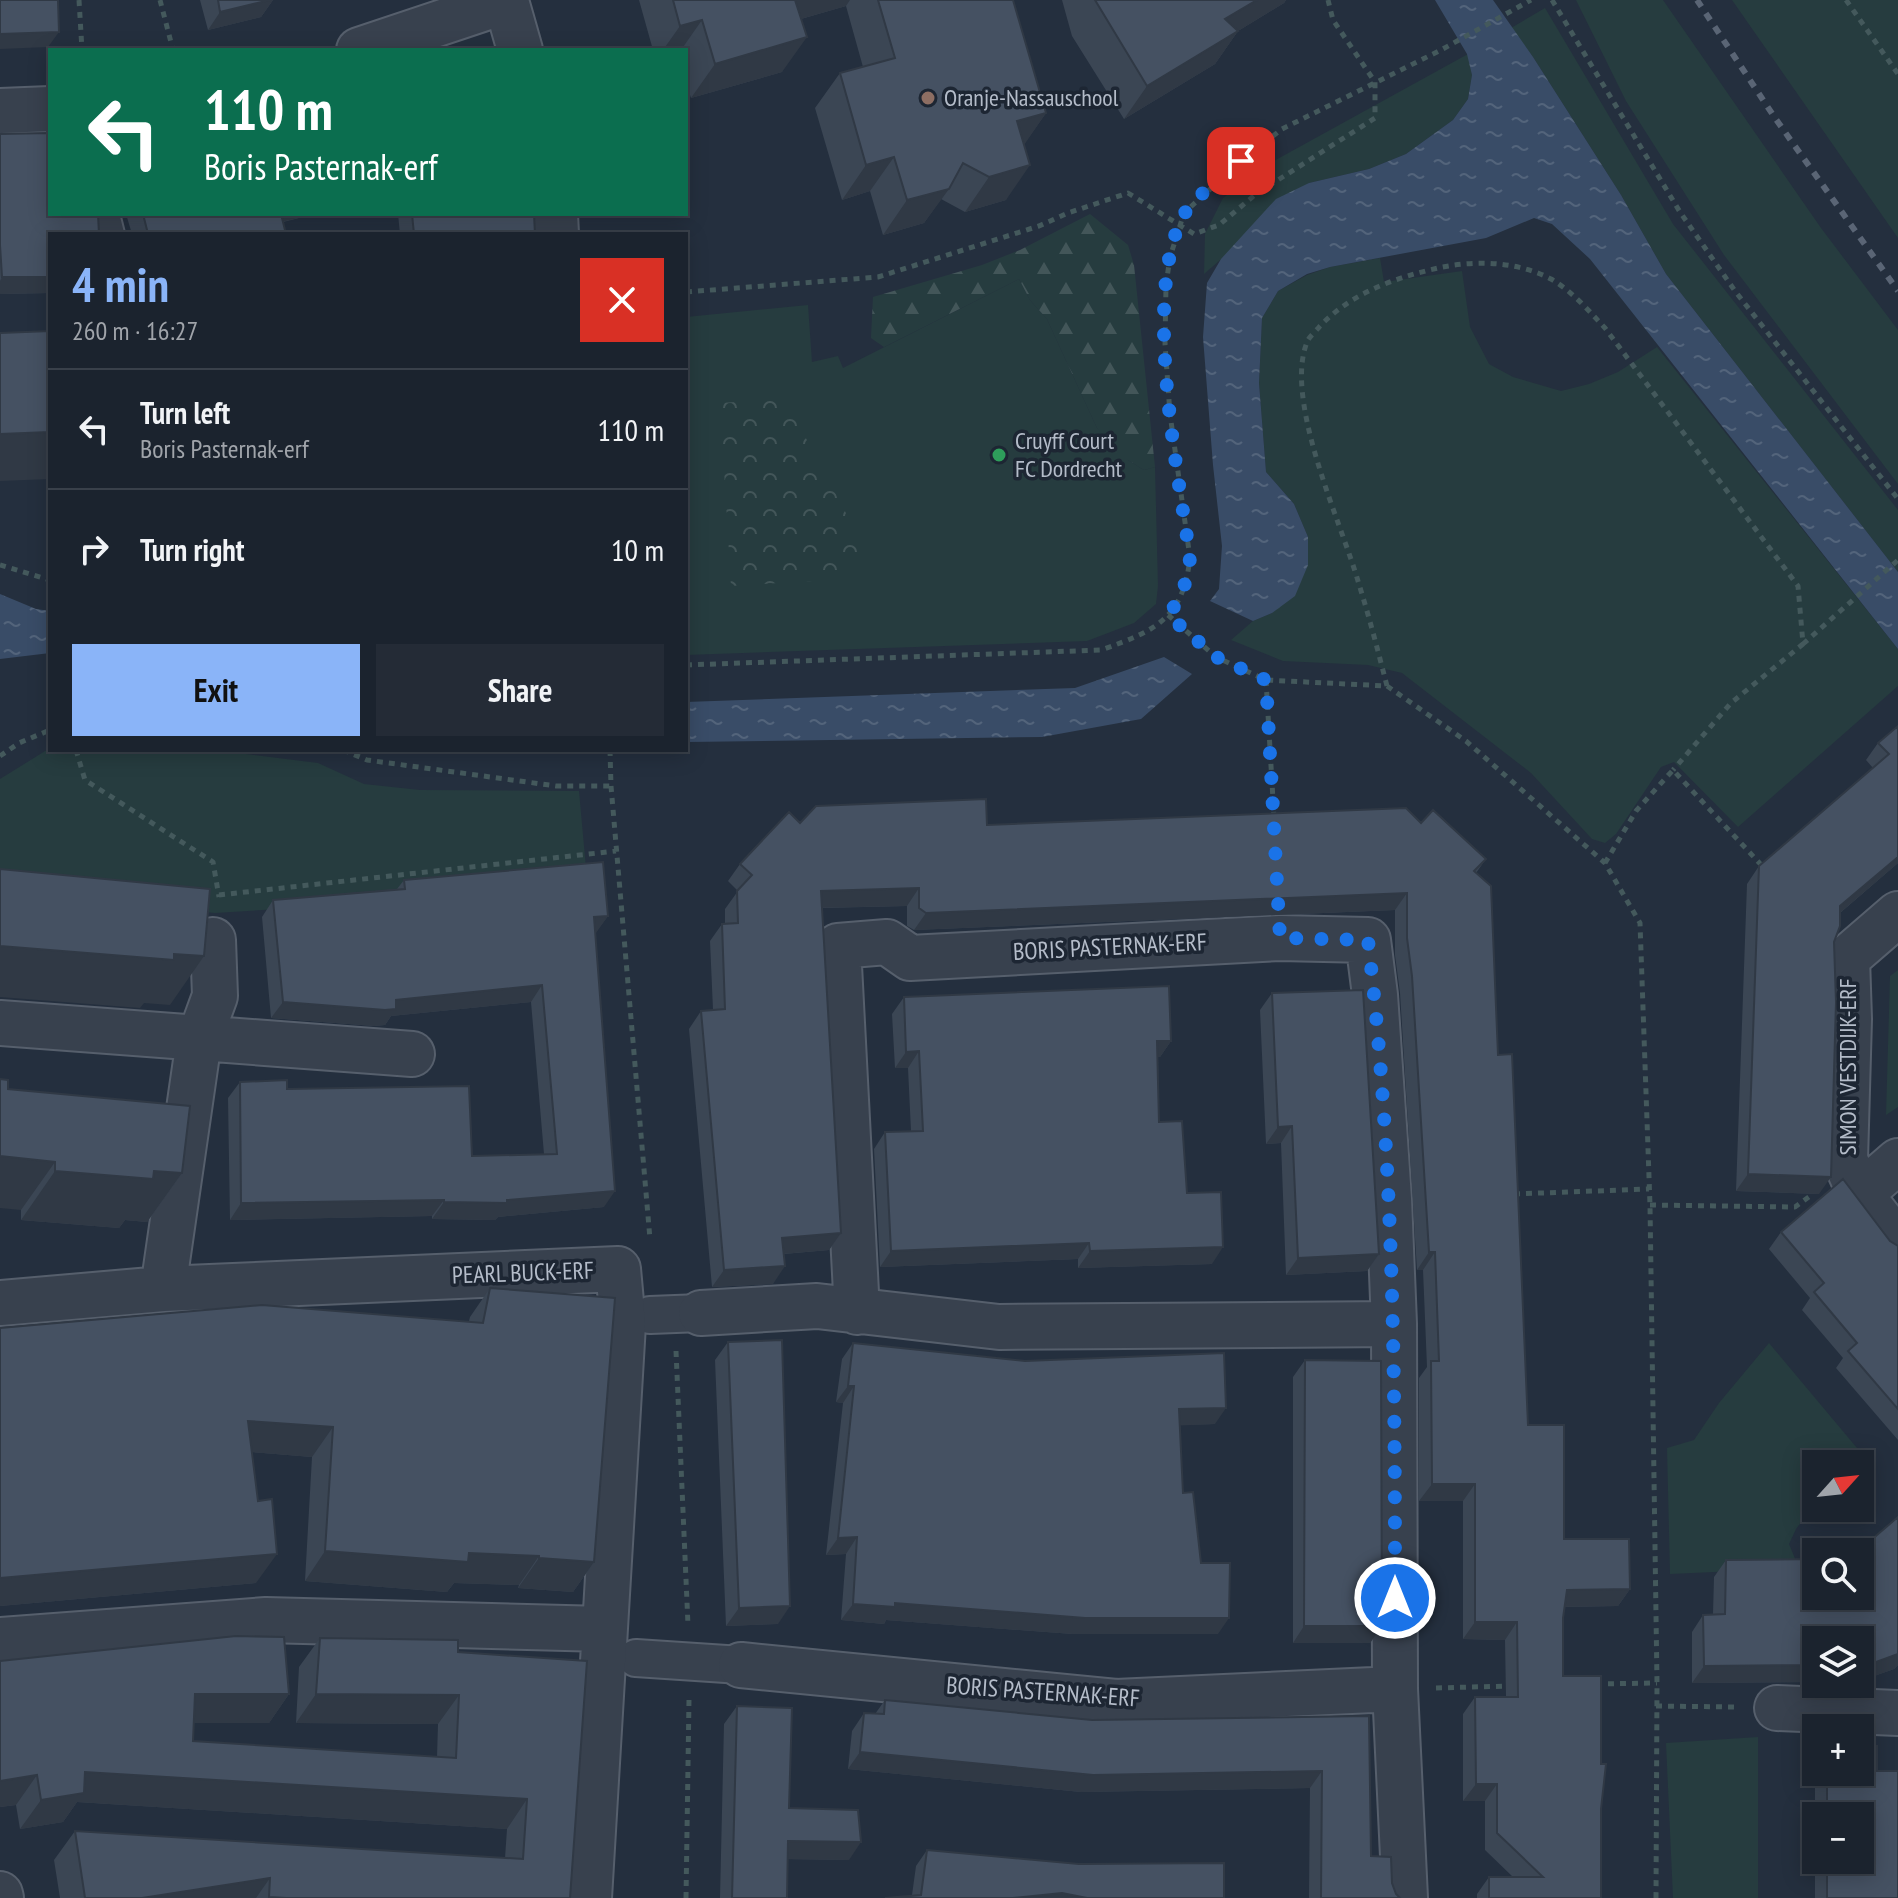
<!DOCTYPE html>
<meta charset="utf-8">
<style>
:root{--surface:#1b232e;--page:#242b36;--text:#f1f3f6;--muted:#a0a4aa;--line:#39404a;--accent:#8ab4f8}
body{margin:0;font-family:"PT Sans Narrow",sans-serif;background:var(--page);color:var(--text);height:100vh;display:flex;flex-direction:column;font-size:30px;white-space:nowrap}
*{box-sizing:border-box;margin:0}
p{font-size:26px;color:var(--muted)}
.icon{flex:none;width:44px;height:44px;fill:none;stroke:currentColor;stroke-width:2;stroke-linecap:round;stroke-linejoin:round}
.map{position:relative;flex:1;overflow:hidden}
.drawer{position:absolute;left:48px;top:232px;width:640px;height:520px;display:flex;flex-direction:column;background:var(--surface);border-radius:0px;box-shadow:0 4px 20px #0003,0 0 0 2px var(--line)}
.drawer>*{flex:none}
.banner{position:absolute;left:48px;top:48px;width:640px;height:168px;border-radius:0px;box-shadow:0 4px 20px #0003,0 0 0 2px var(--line);background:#0b6e4f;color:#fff;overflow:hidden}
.needle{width:52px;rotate:63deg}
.buttons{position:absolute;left:1802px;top:1450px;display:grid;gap:16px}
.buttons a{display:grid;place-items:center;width:72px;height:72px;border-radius:0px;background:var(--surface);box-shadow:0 4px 20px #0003,0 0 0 2px var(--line);font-size:40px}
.pin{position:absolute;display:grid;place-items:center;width:68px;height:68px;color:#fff;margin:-34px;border-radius:16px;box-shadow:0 4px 12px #0006}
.me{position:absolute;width:88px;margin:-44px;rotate:0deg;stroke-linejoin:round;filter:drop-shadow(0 0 6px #0008)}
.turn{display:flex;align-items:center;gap:28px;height:168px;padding:0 24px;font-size:36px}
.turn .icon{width:104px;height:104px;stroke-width:2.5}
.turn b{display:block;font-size:56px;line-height:68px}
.round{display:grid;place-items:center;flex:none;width:84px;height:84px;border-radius:0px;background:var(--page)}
.overview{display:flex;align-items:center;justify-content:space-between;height:136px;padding:0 24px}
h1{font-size:48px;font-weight:700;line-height:60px;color:var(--accent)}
.cta{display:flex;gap:16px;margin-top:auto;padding:16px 24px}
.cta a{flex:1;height:92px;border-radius:0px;background:var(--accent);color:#111;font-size:32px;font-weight:700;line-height:92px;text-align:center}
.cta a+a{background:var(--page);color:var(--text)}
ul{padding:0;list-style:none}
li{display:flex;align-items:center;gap:24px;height:120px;padding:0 24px;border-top:2px solid var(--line)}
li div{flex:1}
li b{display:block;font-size:30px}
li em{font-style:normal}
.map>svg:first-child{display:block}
.grass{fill:#263c3f}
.forest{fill:url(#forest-firs)}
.park{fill:url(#park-crowns)}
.water{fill:url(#water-ripples)}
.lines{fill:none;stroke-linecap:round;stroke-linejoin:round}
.service-casing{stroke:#565f6c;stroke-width:28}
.pedestrian-casing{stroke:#565f6c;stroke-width:40}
.minor-casing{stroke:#565f6c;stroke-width:48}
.path{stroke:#44595c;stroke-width:5;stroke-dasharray:6 6;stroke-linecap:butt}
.service{stroke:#38414e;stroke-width:24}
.pedestrian{stroke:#38414e;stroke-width:36}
.minor{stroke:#38414e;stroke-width:44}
.rail{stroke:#5a6575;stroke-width:6;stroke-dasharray:8 8;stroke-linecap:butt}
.wall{fill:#3b4654;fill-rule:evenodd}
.shaded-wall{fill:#303945}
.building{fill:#455162;stroke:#303945;stroke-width:2}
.route{stroke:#1a73e8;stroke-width:14;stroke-dasharray:0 25.2}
.education-dot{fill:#8d6e63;stroke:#1d2633;stroke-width:3}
.leisure-dot{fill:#2e9e5b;stroke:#1d2633;stroke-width:3}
.labels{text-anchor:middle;stroke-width:7;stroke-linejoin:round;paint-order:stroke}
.poi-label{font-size:24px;fill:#b4bcc9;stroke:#1d2633;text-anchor:start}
.street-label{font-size:24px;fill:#b4bcc9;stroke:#1d2633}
</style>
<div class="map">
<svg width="1898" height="1898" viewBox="0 0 1898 1898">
<defs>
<pattern id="forest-firs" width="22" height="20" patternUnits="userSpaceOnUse" patternTransform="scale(2)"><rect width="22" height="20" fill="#263c3f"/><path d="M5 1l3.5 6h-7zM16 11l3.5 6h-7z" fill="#435659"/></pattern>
<pattern id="park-crowns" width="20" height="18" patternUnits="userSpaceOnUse" patternTransform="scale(2)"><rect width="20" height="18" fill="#263c3f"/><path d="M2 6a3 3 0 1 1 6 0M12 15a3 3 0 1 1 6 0" fill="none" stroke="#435659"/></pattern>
<pattern id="water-ripples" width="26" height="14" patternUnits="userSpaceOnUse" patternTransform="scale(2)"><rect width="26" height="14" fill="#394c67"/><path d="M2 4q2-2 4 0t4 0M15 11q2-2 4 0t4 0" fill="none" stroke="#53647b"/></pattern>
</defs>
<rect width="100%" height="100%" fill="#242f3e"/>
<path class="grass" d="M1576,0h87l158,228 77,102v154l-174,-229 -98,-154z
M1732,0h166v238z
M1545,8l128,216 225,286v62l-232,-298 -45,-79 -88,-138 -22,-29z
M1468,54l4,21 -4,24 -15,21 -47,34 -37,15 -60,14 -105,91 1,-40 18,-36 49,-36z
M1380,258l4,24 78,-11 8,56 19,37 24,13 48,14 28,-7 29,-12 39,-25 241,302v37l-160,141 -64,-65 -13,5 -45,67 -11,9 -13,-4 -61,-66 -129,-100 -34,-8 -85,-4 -52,-21 22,-19 19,-8 36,-76 -14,-33 -28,-32 -7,-89 3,-65 16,-27 29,-16 23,-8z
M1019,279l11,21 17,19 50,109 31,32 16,10 11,-3 3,119 -2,18 -22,19 -47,18 -401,14v-338l122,-12 4,57 26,-6 5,12z
M50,748v2h163l105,13 46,21 56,6 159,1 9,99 -373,23 -215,-21v-113z
M1898,970v137l-12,8 4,-139z
M1769,1343l93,111 -10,10h-36v38l-20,27 -7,15 10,24 -129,6 -3,-126 27,-8 25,-37z
M1758,1737v161h-85l-7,-155z"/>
<path class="forest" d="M1090,214l38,31 6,20 21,202 -11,3 -16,-10 -6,-1 -25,-31 -50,-109 -17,-19 -11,-21 -135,68 -13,-9 2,-41 109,-32 38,-15z"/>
<path class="park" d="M785,399l78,146c5,15 -2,29 -17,34l-115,7 -11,-183z"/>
<path class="water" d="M1435,0h58l40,57 88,138 45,79 232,298v77l-308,-390 -38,-35 -18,-6 -48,20 -156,29 -23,7 -29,17 -16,27 -3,65 7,89 28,32 14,33v28l-13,31 -23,17 -19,8 -43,-20 9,-12 3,-43 -9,-81 -10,-128 4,-54 14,-24 55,-60 33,-16 60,-14 37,-15 47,-34 15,-21 4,-24 -5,-21z
M0,594l36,15 14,2v42l-50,6z
M1164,657l28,17 -51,45 -99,18 -356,5v-40l389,-14z"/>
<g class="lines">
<g class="service-casing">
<path id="service" d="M107,214l5,20"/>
</g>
<g class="pedestrian-casing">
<path id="pedestrian" d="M650,1315l51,-2
M636,1658l105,7"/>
</g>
<g class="minor-casing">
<path id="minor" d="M359,50l147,-49 14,49
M0,111l50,-2
M555,214l1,20
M1898,914l-51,44 2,61 -4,141 15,34 38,49
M0,1023l412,31
M1860,1194l38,-33
M163,1289l36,-249 16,-44 -2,-56
M0,1303l163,-14 455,-20 5,55 -34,574
M857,1312l-19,-366 49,-4 23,16 370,-20 88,2 7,55 14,204 5,125 1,365 10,209
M701,1313l116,-7 182,21 395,-3
M0,1640l266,-20 338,9
M741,1665l375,37 279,-13
M1777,1708l121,5
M0,1894l1,4"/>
</g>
<path class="path" d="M79,0l3,50
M160,0l13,50
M1552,0l128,212 55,79 163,208
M1846,0l52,74
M686,292l192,-15 161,-51 29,-13 60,-20 66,41 25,-9 37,-31 119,-76v-36l-42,-62 -5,-20
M0,565l50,15
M1168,615l48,42 50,23 121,6 79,55 139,122 35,60 10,282 7,478 -1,215
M1803,644l95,-84
M686,665l415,-15c54,-19 82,-31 89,-92l-20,-144 -5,-70 1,-59 4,-28 14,-44 57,-52 41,-32 159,-79 90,-50
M1266,680l8,137
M1387,686c-9,-35 -18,-70 -29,-105 -17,-59 -76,-184 -50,-241 3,-5 9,-10 12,-14 32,-33 74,-48 118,-58 37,-8 79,-7 113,11 21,12 38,32 54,49l193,258 5,58 -72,59 -58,67
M76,750l9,30 128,82 6,35
M343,750l24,10 189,26h55
M610,750l1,36 39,453
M0,756l19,-13 31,-13
M1605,863l31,-52 37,-41 92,99
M219,895l397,-44
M1514,1194l135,-5
M1650,1205l145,2 18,-13
M676,1351l12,274
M1596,1684l61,-1
M1436,1688l74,-2
M1656,1706l79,1
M686,1898l3,-199"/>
<use href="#service" class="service"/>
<use href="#pedestrian" class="pedestrian"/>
<use href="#minor" class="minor"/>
<path class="rail" d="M1697,0l78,118 123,173"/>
</g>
<path class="wall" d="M200,0h73l-12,17 -53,13z
M639,0h374l33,113 -22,31 -18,56 -41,12 -24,-13 -17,24 -41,12 -13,-44 -28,9 -27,-92 25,-35 23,-6 -17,-61 -45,13 -19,53 -91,26 -5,-15v-33h-33z
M1062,0h224l-2,3 -46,28 -23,33 -91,55 -52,-83z
M0,134l50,159 -50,1z
M126,214h182l-1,2 -24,6 3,12h-154z
M398,214h136l1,20h-135z
M1898,726v137l-58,50 -6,29 -15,252 -83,-3 11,-307 12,-18 114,-98 -7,-8 12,-17z
M800,823l187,2 434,-2 65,36 -10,14 22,182 30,370 36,114 66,50 -12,17 -53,1 -2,11v58l38,133v89h-124v-4l12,-17h24l-28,-27v-49h-22v-87l12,-17h31l-1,-57 -42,-1v-138h-44v-123l8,-11 -4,-97h-6l-17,-277 -5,-38v-45l-481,20 -7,-4v-20l-85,2 19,325 -12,17 -45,4 -11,30 -61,3 -23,-258 12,-18 12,-1 -3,-69 12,-17h3v-15l13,-18 -10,-10 12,-17z
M404,880l204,36 -13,17 9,274 -106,10 -3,3 -63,-1v-3l-202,4 -2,-122 12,-16 47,7 185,67 72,-2 -13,-152 -140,14 -6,9 -11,1 -103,-8 -9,-101 11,-17 124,-11z
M1272,993l107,261 -12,17 -81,4 -5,-132 -15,1 -6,-134z
M904,997l267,44 -11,16h-2l1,65 28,71 25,71 -134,4v-9l-198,8 -6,-118 11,-17 26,-1 -3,-63h-13l-3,-54z
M8,1089l174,84 -35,49 -22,-2 -6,8 -98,-8v-10z
M1781,1232l109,9 8,5v194l-62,-72 7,-10 -41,-48 8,-12 -41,-49z
M490,1288l104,274 -21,30 -55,-4 1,-3 -65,-2 -7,9 -142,-11 7,-124 -60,-5 4,131 -256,23v-278l469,-7 1,-4z
M728,1342l50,282 -52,2 -11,-266z
M853,1343l362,81 -35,1 3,68 35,141h-145l-187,-14 -2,4 -43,-4 5,-66 -20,1 17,-152 -7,-1 6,-43z
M1305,1360l77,266 -12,17h-77v-266z
M1898,1517v148l-4,4 -34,12v-41h-44v42l-124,1v-51l11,-17 10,-1 1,-37 12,-17 90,36z
M320,1638l138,14 129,9 -17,237h-510l-6,-38 21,-29 430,27 2,-29 -430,-27 -14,20 -43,7 -4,-24 -16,2v-146l289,33 -20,29h-75l-1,18 244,16 1,-33 -142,-1 3,-56z
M885,1700l207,20 277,-4 2,140 21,27 4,11 4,4h-91l1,-110 -229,4 -233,-23 4,-38 12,-18 11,1z
M737,1706l52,102 60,52 -61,-1 -1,39h-67l4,-174z
M1816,1761v11l61,-1 21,127h-83v-135zM1816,1816h44v44h-44z
M927,1850l297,48 -312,-3 4,-29z"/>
<path class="shaded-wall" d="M270,0h3l-12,17 -53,13 12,-18z
M789,0h61l-4,6 -77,22z
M1257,0h29l-2,3 -82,50 23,-34z
M702,20l-21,30h-18l17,-24z
M1238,31l-23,33 -91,55 23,-33z
M59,32l-11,15 -48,2v-15z
M807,37l-25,35 -91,26 24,-34z
M1046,113l-24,35 -5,-27z
M894,157l-24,34 -28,9 24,-35z
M1030,165l-24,35 -41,12 24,-35z
M949,189l-25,34 -41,12 24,-35z
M276,214h32l-1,2 -39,9z
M2,277h48v16l-50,1v-13z
M50,432v47l-50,2v-47z
M1898,857v6l-70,60 12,-17z
M919,888l-12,18 -98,2 12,-17z
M1407,893l-12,17 -481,20 12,-17z
M608,916l-12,17 -13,1 11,-17z
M0,946l174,8 30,2 -34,49 -26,-2 -4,5 -140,-11z
M542,985l-11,17 -140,14 -6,9 -11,1 -103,-8 12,-16 113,-2z
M1157,1041h14l-11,16 -14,1z
M919,1051l-11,17h-13l11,-16z
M1292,1126l-11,17 -15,1 12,-17z
M0,1156l55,6 -34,48 -21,-2z
M55,1171h99l28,2 -35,49 -22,-2 -6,8 -98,-8z
M1748,1174l83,3 -12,17 -83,-3z
M615,1191l-11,16 -106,10 -3,3 -63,-1 12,-17 63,-2z
M444,1200l-12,16 -202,4 11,-17z
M841,1233l-12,17 -59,5 12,-17z
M1089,1243l-11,16 -198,8 11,-16z
M1223,1247l-11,17 -134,4 12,-17z
M1429,1252h6l-12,18h-6z
M1379,1254l-12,17 -81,4 12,-17z
M785,1266l-12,18 -61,3 12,-17z
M848,1386h6l-11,17 -7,-1z
M1226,1408l-11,16 -47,2 11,-17z
M248,1421l85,6 -21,30 -85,-7z
M1432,1484h43l-12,17h-44z
M857,1537l-11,17 -20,1 12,-17z
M325,1551l144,2 70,3 -20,29 -65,-2 -7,9 -142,-11z
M277,1554l-21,29 -256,23v-28z
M539,1558l55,4 -21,30 -55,-4z
M1630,1589l-12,17 -63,1 12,-17z
M895,1603l334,15 -11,16h-145l-187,-14 -2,4 -43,-4 12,-16z
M790,1606l-12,18 -52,2 13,-18z
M1475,1622h42l-12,18 -42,-1z
M1304,1626h78l-12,17h-77z
M1898,1654v11l-4,4 -34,12v-16z
M1816,1665v17l-124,1 12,-17z
M195,1694h94l-20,29h-95z
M316,1694l143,1 -21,29 -142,-1z
M860,1752l462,19 -12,17 -229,4 -233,-23z
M85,1772l442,27 -20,30 -430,-27 -14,20 -43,7 21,-29z
M37,1775l-21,30 -16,2v-26z
M1476,1784h21l-12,17h-22z
M788,1841l73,1 -12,18 -74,-1z
M270,1878l-14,20h-114z
M1062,1893l25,5h-74z"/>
<path class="building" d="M0,0h58l1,32 -59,2z
M218,0h52l-50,12z
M673,0h122l12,37 -92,27 -13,-44 -22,6z
M878,0h135l33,113 -29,8 13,44 -41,12 -26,-14 -14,26 -42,11 -13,-43 -28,8 -26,-92 55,-15z
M1095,0h162l-32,19 13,12 -91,55z
M50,133v81h48l1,20h-49v43h-48l-2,-32v-111z
M143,214h138l5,20h-138z
M412,214h122l1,20h-121z
M50,331v101l-50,2v-101z
M1898,726v131l-58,49v20l-6,16 2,60 -5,175 -83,-3 11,-308 130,-112 -11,-11z
M986,799l1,26 419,-17 15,15 12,-13 53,49 -12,12 17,15 7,169 14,-1 16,371h36v114h65l1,50 -63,1 -4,28v58h38v88h5l-5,45v89h-112v-21h54l-46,-44v-49h-21l-1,-87h43l-1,-75h-42v-138h-43l-1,-123h8l-4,-109h-6l-17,-276 -5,-38v-45l-481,20 -7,-5v-20l-98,3 20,342 -59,5 3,28 -61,4 -23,-259 24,-2 -3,-85 16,-1 -1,-32 15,-16 -12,-11 49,-52 11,11 16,-17z
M603,862l5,54 -14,1 21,274 -108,9v3l-63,-1v-2l-203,3 -1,-121 47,-2v9l182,-3 3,70 85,-2 -15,-169 -146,15v9l-11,1 -102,-8 -10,-102 132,-11 -1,-9z
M0,869l210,20 -6,67 -30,-2v6l-174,-14z
M1169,986l2,55h-14l2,81 23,-1 5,72 34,-1 2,55 -133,4 -1,-8 -198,8 -6,-119 38,-1 -4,-80 -13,1 -2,-55z
M1363,990l16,264 -81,4 -6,-132 -14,1 -6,-134z
M0,1079l8,1v9l182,17 -8,67 -28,-2 -1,8 -98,-8v-9l-55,-6z
M1843,1179l47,62 8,5v163l-50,-58 9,-8 -43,-51 10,-9 -43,-51z
M490,1288l125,10 -21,264 -55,-4v-2l-70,-3 -1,9 -143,-11 8,-124 -85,-6 10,80 14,-2 5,55 -277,24v-250l262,-23 221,18z
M782,1340l8,266 -51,2 -11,-266z
M853,1343l172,18 199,-8 2,55 -47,1 4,84 10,-1 8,71h29l-1,55h-144l-190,-15v4l-42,-3 4,-67 -19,1 16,-152h-6z
M1305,1360l76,1 1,265h-78z
M1898,1517v137l-30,11h-8v-25h-44v25l-112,1 -1,-51 22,-1 1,-54 90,-1v37h44v-44h-3z
M236,1636l48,1 5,57h-94l-2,47 263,17 3,-63 -143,-1 4,-56 138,2v12l129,9 -17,237h-284l-17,-1 1,-19 -128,20h-57l-10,-67 448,28 4,-60 -442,-27 -1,21 -43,7 -4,-25 -37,6v-120z
M885,1700l207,20 277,-4 2,140 20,1 1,26 4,11 4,4h-79l1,-127 -229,4 -233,-23 4,-39 20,1z
M737,1706l55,2 -3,100 69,2 3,32 -73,-1 -1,57h-55z
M1860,1746h17v25h21v127h-71v-38h33v-44h-33v-44h33z
M927,1850l152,14 145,-1v35h-137l-25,-5 -49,5h-128l36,-3z"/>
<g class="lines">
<path class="route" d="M1241,161c-16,14 -48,37 -58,55 -41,79 -5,254 7,342 -3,23 -7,38 -22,57l48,42 50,23 14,258 88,2c26,219 27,439 27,658"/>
</g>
<circle class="education-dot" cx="928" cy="98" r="8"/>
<circle class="leisure-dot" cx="999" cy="455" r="8"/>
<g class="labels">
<g class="poi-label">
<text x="944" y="106">Oranje-Nassauschool</text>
<text x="1015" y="449">Cruyff Court<tspan x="1015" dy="28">FC Dordrecht</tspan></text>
</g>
<g class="street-label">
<text transform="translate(1110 947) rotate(-3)" y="8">BORIS PASTERNAK-ERF</text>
<text transform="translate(1848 1067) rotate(-90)" y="8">SIMON VESTDIJK-ERF</text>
<text transform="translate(523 1273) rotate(-2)" y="8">PEARL BUCK-ERF</text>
<text transform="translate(1043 1692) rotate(4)" y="8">BORIS PASTERNAK-ERF</text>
</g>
</g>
</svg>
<div class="buttons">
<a><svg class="needle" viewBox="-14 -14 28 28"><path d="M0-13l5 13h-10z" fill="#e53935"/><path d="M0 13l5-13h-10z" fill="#a0a4aa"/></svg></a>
<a><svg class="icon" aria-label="search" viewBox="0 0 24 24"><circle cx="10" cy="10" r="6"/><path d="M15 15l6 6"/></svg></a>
<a><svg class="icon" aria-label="layers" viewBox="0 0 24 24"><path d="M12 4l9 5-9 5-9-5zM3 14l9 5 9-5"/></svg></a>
<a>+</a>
<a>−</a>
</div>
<div class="pin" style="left:1241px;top:161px;background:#d93025"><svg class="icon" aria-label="arrive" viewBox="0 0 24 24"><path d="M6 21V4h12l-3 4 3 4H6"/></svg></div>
<svg class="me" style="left:1395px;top:1598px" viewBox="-20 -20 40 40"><circle r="17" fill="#1a73e8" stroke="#fff" stroke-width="3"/><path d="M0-11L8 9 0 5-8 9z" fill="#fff"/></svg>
<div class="banner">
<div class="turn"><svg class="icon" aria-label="left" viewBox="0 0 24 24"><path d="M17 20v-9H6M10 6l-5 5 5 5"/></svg><div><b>110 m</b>Boris Pasternak-erf</div></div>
</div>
<section class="drawer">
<div class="overview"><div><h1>4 min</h1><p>260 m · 16:27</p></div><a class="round" style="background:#d93025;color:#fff"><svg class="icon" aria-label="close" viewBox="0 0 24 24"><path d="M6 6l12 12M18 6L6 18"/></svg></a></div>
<ul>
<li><svg class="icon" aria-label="left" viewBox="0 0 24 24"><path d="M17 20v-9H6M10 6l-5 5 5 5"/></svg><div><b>Turn left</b><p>Boris Pasternak-erf</p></div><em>110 m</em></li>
<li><svg class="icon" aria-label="right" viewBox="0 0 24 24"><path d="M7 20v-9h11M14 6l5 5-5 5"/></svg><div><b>Turn right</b></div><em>10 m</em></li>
</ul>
<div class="cta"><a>Exit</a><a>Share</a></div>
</section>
</div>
